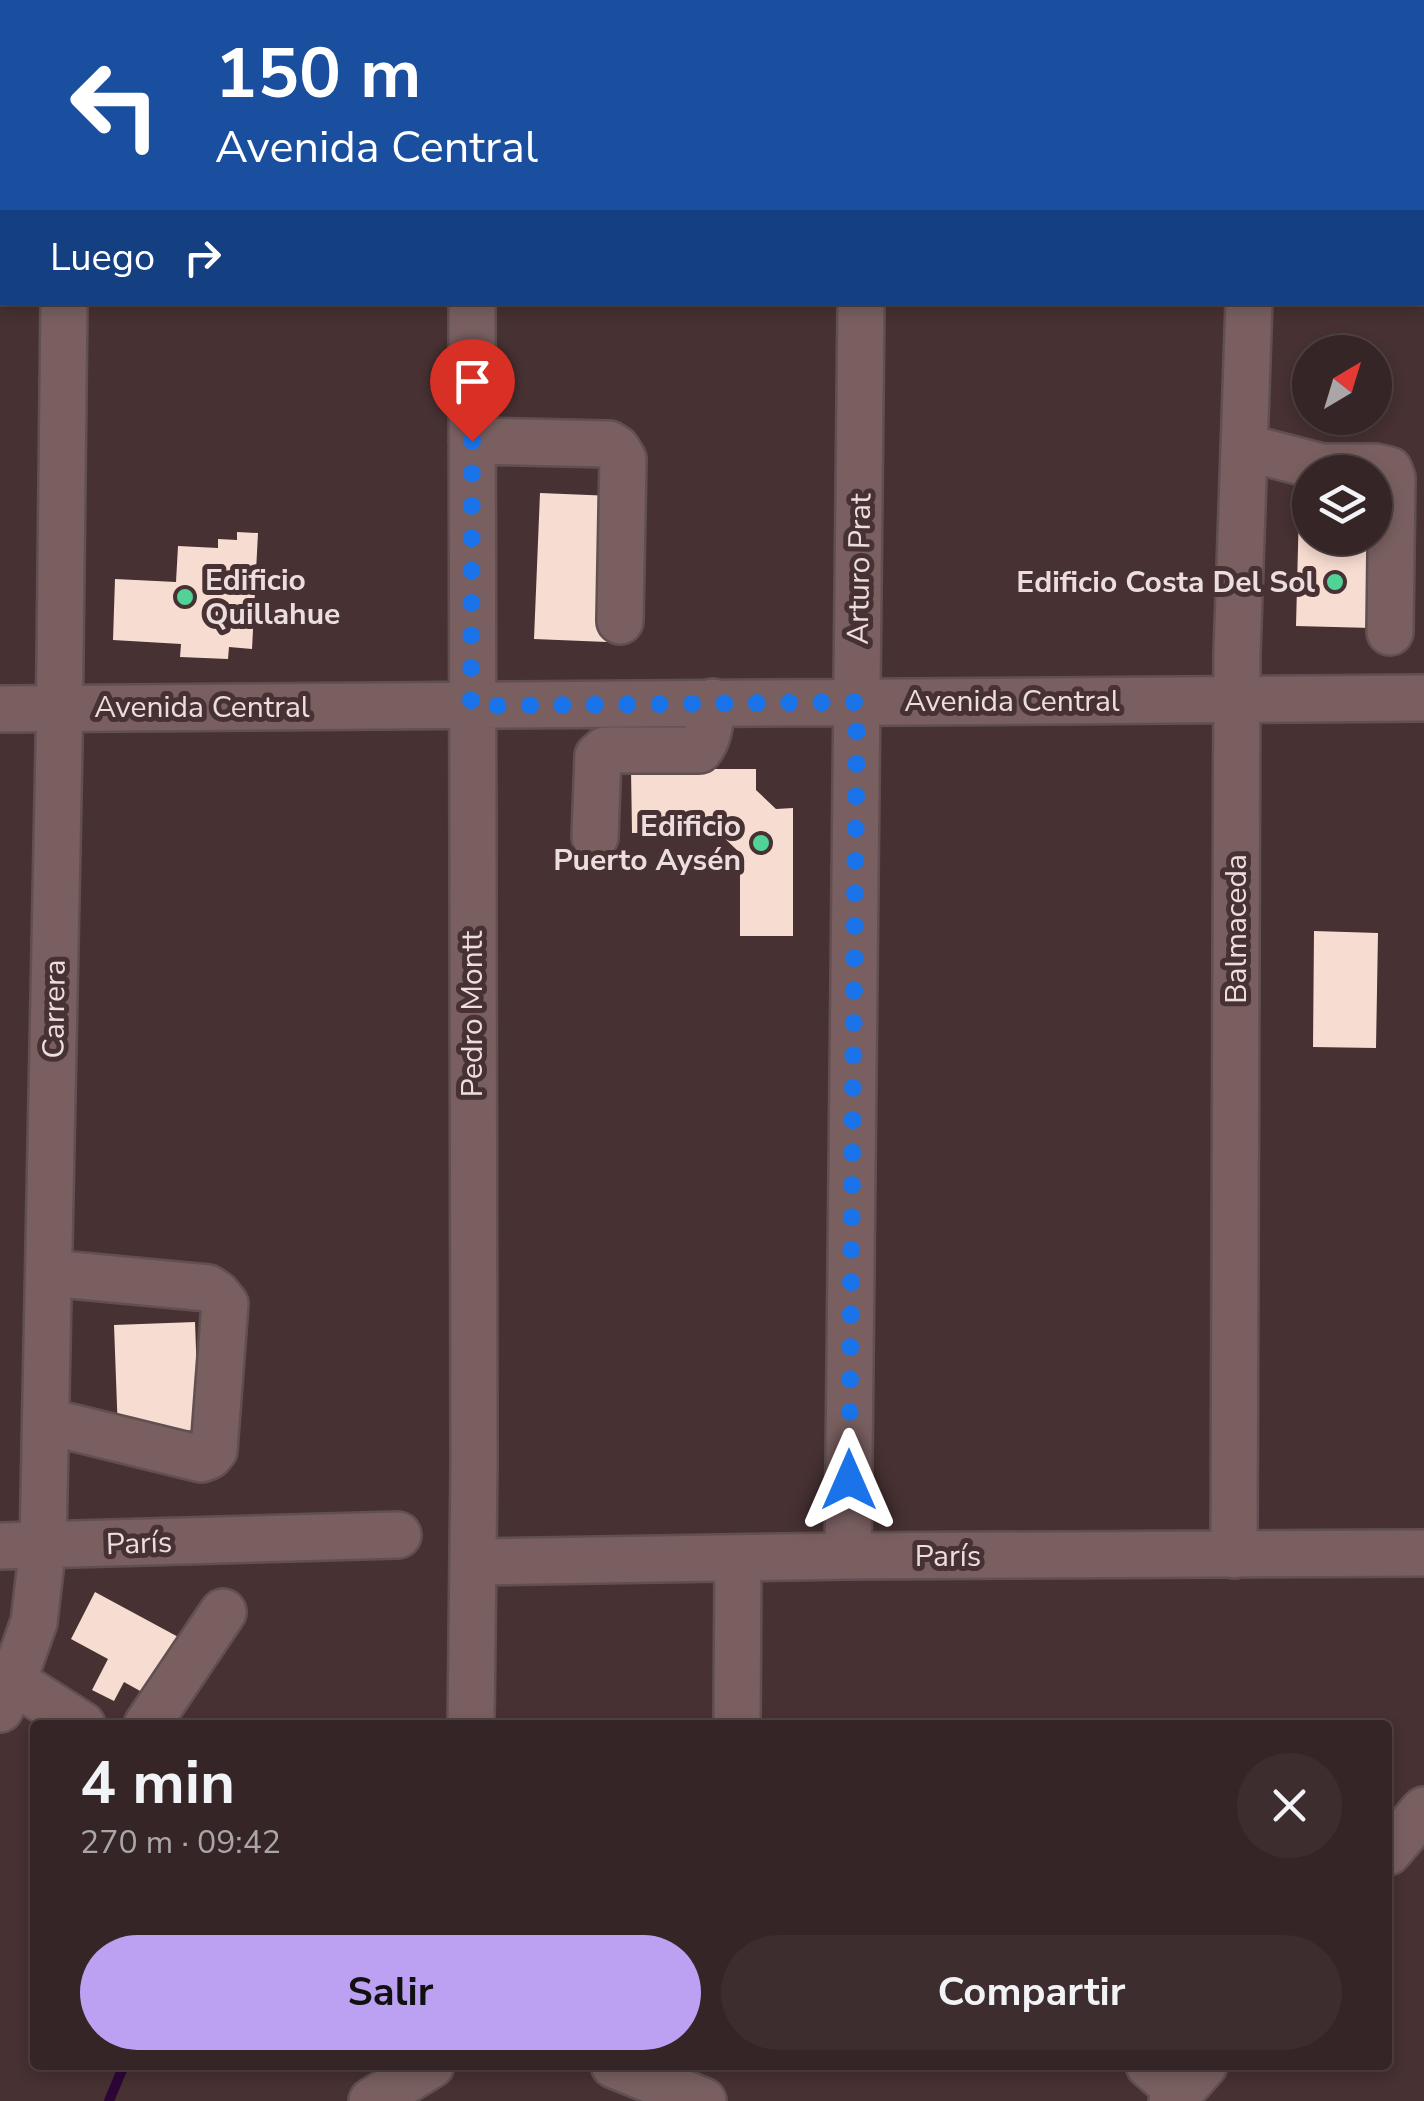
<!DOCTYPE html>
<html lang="es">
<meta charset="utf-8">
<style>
:root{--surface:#352526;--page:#3d2d2e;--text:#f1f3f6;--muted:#aaa5a7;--line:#4f4243;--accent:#bca0f2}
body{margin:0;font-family:"Nunito Sans",sans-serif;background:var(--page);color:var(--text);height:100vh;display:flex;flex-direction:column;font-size:38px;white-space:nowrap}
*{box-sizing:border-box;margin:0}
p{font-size:32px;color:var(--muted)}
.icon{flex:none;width:55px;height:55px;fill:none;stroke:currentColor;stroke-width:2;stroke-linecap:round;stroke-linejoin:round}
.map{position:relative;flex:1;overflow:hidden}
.panel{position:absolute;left:30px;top:1720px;width:1362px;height:350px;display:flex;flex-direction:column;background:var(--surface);border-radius:10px;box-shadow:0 5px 15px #0003,0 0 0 2px var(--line)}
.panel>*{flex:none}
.banner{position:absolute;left:0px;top:0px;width:1425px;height:305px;box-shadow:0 5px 15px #0003,0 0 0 2px var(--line);background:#1a4fa0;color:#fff;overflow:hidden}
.needle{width:65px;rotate:38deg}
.controls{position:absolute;left:1292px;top:335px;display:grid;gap:20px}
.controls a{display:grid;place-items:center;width:100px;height:100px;border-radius:50%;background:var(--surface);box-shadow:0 5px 15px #0003,0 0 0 2px var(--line);font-size:50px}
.pin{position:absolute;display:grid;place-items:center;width:85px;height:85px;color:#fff;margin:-102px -42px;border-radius:50% 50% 50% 0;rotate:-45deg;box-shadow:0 0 10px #0007}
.pin .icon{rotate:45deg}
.me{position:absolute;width:110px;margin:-55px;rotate:0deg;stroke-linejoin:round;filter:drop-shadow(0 0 8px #0008)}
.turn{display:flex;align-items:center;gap:35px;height:210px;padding:0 50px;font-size:45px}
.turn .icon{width:130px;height:130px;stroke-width:2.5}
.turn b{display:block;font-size:70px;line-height:85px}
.then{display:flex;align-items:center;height:95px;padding:0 50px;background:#0003;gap:20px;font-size:38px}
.round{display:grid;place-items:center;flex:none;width:105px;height:105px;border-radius:52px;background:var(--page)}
.overview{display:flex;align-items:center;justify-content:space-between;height:170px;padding:0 50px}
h1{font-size:60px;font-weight:700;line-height:75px}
.action{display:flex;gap:20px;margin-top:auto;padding:20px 50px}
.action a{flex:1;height:115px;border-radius:60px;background:var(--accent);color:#111;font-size:40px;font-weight:700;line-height:115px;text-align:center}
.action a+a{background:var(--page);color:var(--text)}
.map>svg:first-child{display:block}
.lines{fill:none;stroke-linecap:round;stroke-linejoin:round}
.stream{stroke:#2d0638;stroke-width:10}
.building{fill:#f7dcd1}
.minor-casing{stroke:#624f51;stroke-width:50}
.minor{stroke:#795f60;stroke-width:45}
.route{stroke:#1a73e8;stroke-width:18;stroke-dasharray:0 32.4}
.poi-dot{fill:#51d398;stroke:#473132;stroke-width:4}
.labels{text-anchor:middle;stroke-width:10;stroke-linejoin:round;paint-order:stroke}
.street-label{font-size:30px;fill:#ecddde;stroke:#473132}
.poi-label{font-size:30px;font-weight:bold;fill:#ecddde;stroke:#473132;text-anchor:end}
</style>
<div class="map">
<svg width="1424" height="2101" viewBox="0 0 1424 2101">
<rect width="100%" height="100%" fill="#473132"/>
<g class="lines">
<path class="stream" d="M109,2101l15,-36"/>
</g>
<path class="building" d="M540,493l73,3 -6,146 -73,-3z
M1299,508h11v30h64l-2,90 -76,-2z
M237,532l21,1 -6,116 -23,-2 -1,12 -48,-2 1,-13 -68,-4 2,-61 61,3 2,-36 40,2v-9l19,1z
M631,769h125v21l20,19 17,-1v128h-53v-83l-21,-20h-87z
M1314,931l64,2 -2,115 -63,-1z
M195,1322l4,108 -81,3 -4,-108z
M95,1592l87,47 -31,58 -27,-15 -10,19 -22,-11 16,-31 -37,-20z"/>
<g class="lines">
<g class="minor-casing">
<path id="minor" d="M1237,0l4,2
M66,2v-2
M473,2v-2
M864,2v-2
M1422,145l2,1
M472,441l137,3 8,5 6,10 -3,162
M1244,447l78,20h54l13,3 3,8 -2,154
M0,709l1424,-11
M595,837l3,-81 7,-6h94c11,-12 11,-32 14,-48
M46,1421l155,38 8,-3 5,-6 11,-146 -8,-10 -9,-6 -159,-15
M0,1546l398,-11
M1234,1555l3,-901 12,-352
M848,1556l13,-1254
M473,1562l375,-6 576,-3
M13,1681l69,44
M0,1709l13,-28 21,-59 9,-76 16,-800 5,-444
M147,1725l76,-113
M471,1725l3,-261 -2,-1162
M737,1725l1,-167
M1388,1852l36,-42
M614,2065l89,36
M1149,2065l31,27
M372,2101l59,-36
M1172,2101l32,-36"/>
</g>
<use href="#minor" class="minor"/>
</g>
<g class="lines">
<path class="route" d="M472,441l-1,265 386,-4 -8,778"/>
</g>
<g class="poi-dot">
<circle cx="1335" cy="582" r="10"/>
<circle cx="185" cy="597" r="10"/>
<circle cx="761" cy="843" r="10"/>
</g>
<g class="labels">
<g class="street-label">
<text transform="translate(859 569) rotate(-89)" y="10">Arturo Prat</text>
<text x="1012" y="711">Avenida Central</text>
<text x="202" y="717">Avenida Central</text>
<text transform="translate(1236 929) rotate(-90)" y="10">Balmaceda</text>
<text transform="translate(54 1009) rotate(-89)" y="10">Carrera</text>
<text transform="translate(472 1014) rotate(-90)" y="10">Pedro Montt</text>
<text transform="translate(139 1543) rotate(-2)" y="10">París</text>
<text x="948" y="1566">París</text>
</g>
<g class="poi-label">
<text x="205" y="590" text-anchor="start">Edificio<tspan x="205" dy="34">Quillahue</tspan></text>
<text x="1315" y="592">Edificio Costa Del Sol</text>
<text x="741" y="836">Edificio<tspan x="741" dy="34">Puerto Aysén</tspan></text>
</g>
</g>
</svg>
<div class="controls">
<a><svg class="needle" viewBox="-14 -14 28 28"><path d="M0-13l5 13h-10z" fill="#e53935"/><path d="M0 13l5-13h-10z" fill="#aaa5a7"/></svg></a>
<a><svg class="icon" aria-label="layers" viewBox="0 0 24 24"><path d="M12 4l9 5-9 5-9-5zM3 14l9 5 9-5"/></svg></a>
</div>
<div class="pin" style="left:472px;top:441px;background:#d93025"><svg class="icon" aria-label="arrive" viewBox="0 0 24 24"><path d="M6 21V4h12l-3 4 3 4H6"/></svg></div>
<svg class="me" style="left:849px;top:1480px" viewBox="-20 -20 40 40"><path d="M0-17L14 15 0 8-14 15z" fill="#1a73e8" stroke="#fff" stroke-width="4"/></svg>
<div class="banner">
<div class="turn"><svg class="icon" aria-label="left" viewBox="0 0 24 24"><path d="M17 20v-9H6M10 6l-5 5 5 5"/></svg><div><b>150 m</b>Avenida Central</div></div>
<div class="then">Luego<svg class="icon" aria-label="right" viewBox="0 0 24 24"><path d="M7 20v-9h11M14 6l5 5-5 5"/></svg></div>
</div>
<section class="panel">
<div class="overview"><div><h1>4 min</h1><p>270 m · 09:42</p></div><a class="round"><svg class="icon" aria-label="close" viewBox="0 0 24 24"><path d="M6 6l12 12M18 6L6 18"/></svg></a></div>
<div class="action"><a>Salir</a><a>Compartir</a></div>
</section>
</div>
